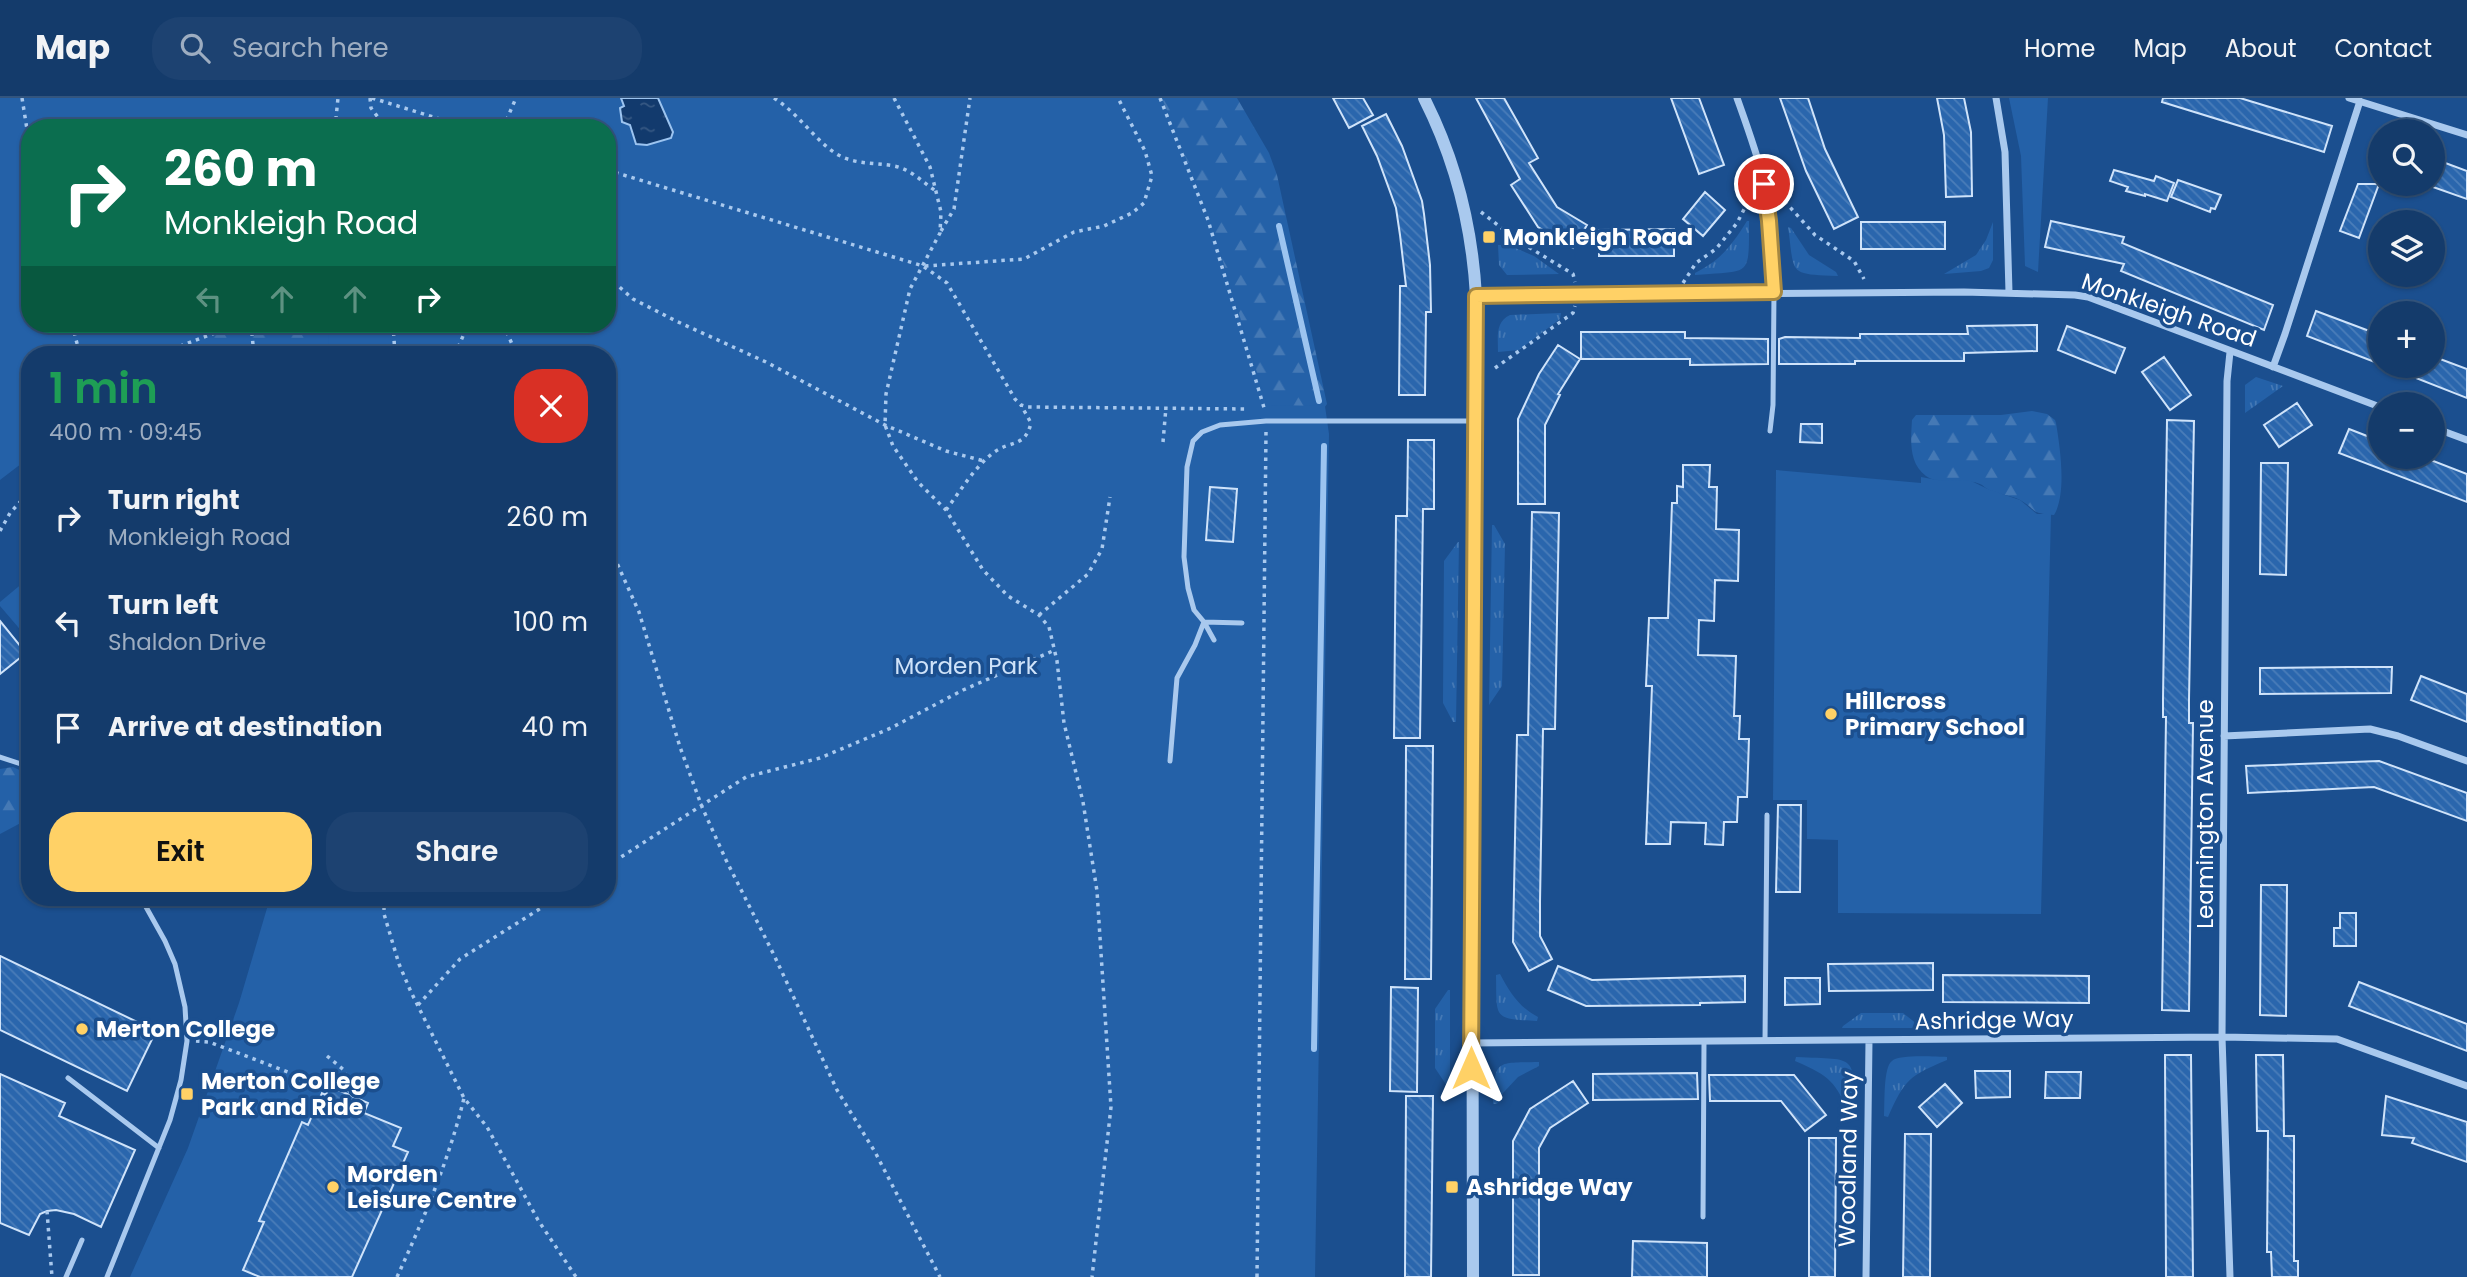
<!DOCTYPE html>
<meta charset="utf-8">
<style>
:root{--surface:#143b6b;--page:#1d4271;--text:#f1f3f6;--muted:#9dadc1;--line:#33557e;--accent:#ffd166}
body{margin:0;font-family:Poppins,sans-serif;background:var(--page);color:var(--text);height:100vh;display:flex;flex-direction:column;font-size:26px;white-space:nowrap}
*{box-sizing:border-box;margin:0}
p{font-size:23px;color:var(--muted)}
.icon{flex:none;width:38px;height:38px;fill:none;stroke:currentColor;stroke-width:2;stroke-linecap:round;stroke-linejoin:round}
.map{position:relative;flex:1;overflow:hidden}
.side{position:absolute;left:21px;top:248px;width:595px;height:560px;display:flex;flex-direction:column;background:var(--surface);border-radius:28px;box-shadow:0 2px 5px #0004,0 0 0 2px var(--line)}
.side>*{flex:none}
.hud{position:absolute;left:21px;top:21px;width:595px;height:214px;border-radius:28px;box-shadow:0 2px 5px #0004,0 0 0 2px var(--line);background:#0b6e4f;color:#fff;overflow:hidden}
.fabs{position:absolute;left:2368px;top:21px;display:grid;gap:14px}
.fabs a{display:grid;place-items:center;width:77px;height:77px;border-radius:50%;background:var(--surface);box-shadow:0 2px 5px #0004,0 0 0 2px var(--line);font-size:35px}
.pin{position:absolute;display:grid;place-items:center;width:60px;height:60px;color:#fff;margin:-30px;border:4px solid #fff;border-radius:50%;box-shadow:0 2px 7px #0007}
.me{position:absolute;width:77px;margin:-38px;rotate:0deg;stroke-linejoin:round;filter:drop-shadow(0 0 5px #0008)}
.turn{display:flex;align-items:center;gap:24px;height:147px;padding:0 28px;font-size:32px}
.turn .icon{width:91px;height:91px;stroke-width:2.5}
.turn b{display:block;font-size:49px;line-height:60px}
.lanes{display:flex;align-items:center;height:66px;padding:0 28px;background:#0003;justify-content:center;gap:35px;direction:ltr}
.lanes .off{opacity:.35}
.round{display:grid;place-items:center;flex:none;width:74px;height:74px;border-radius:28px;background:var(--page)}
.summary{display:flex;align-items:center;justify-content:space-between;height:119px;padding:0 28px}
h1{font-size:42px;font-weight:600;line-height:52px;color:#1e9e55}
.action{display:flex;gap:14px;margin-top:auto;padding:14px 28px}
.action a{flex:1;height:80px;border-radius:28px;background:var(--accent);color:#111;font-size:28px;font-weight:600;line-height:80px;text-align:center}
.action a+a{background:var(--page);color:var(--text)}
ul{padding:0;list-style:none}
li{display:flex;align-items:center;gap:21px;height:105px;padding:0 28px}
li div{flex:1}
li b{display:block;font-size:26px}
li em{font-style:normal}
header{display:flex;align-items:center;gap:42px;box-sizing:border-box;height:98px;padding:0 35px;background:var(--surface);border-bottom:2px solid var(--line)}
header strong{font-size:33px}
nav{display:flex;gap:38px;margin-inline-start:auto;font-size:24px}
.search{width:490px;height:63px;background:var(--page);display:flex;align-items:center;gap:18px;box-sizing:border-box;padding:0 24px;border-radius:28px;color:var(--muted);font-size:26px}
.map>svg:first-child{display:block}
.grass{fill:url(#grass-tufts)}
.forest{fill:url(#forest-firs)}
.green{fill:#2461a8}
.water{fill:url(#water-ripples);stroke:#9cc4f0;stroke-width:2}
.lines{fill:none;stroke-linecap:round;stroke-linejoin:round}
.stream{stroke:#9cc4f0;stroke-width:6}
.building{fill:url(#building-back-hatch);stroke:#cfe3fa;stroke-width:2}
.path{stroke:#a9c9ee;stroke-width:3.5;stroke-dasharray:3.5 5;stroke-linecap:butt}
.service{stroke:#a9c9ee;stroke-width:5}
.minor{stroke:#a9c9ee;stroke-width:7}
.tertiary{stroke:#a9c9ee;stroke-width:12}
.route-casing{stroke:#a68842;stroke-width:18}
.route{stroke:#ffd166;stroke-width:12}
.poi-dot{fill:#ffd166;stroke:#1b4f8f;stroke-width:2.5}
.labels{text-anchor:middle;stroke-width:7;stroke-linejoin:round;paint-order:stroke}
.poi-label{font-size:23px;font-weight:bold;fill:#fff;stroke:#1b4f8f;text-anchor:start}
.street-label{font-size:23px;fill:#fff;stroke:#1b4f8f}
.park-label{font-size:23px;fill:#cfe3fa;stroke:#1b4f8f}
</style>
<header>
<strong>Map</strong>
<div class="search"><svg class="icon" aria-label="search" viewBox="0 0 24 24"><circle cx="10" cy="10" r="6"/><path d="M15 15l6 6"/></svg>Search here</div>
<nav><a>Home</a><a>Map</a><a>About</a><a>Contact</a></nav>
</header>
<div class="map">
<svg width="2467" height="1179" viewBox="0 0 2467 1179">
<defs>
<pattern id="grass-tufts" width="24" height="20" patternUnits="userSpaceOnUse" patternTransform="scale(1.75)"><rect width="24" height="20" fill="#2461a8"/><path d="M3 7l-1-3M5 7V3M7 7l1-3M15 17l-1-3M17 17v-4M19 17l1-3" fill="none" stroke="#4579b5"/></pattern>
<pattern id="forest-firs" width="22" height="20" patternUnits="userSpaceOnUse" patternTransform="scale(1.75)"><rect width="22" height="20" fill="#2461a8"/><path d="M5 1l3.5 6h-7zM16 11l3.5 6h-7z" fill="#4579b5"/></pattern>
<pattern id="water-ripples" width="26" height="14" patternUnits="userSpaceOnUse" patternTransform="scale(1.75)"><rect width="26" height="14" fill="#123a6d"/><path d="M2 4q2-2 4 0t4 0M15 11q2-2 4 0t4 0" fill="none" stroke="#365883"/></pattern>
<pattern id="building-back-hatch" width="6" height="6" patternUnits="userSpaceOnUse" patternTransform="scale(1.75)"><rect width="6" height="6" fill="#2a66ad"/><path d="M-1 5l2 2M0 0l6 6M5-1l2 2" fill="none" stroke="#4a7db9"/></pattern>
</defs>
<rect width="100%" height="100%" fill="#1b4f8f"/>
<path class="grass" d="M1747,123h2c0,58 2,49 -54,54v-2c26,-13 37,-28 52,-52z
M1993,124v38l-4,8 -8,3 -37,3 32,-19 10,-15z
M1788,129l3,1 18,27 27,17 2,4c-51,-2 -43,-1 -50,-49z
M1508,147l26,11 25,18 -52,1 -8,-10 -1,-20z
M1561,215l-1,6 -41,31 -21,2c0,-15 -3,-30 12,-37z
M2256,279l27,9 -38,27v-28z
M1492,427h2l11,19 -3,142 -13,19z
M1458,444h1l-3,180h-3l-10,-19 1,-142z
M1500,876c10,19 19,33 38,43l-1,4c-45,-2 -40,-3 -41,-46z
M1448,892h2v96h-3l-12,-18v-59z
M1861,915h42l19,15h-80l1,-2z
M1796,959c63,3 57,-4 59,60l-4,-1c-17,-35 -19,-39 -56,-55z
M1947,959v3c-38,16 -42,19 -59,57l-4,-1c1,-12 -1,-49 8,-55 8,-7 44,-4 55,-4z
M1539,964v4l-21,11 -15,16 -6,11h-4c2,-45 2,-41 46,-42z"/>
<path class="forest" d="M1134,0h103l32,55 8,22 50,229 -3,4 -349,71z
M175,226h183l-2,31h-249z
M2032,313l15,3 8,6 1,3c4,24 11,71 -2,92 -26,-2 -16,-5 -34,-15 -9,-5 -22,-5 -31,-10 -4,-2 -6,-5 -9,-6 -17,-7 -39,3 -54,-8 -18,-13 -15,-37 -14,-56l4,-5h85z
M13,669l17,8v43l-30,16v-65z"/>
<path class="green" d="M0,0h1162l48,121 57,186 58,1 4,28 -14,843h-1185l58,-129 51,-145 31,-105h337v-543h-279l1,-31h278v-196h-577v196h178l-10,11 -28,20h-140v102l-30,23z
M2009,0h39l-10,174 -13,-6 -4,-110z
M1776,372l145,13v-6l22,4 26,-1 21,10 30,10 17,14h14l-10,400 -203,-1v-73l-31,-1v-39h-34z
M30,479v64l-30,-35v-4z"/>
<path class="water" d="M621,0h37l15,34 -2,6 -24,7 -11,-1 -6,-19 -8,-3 -2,-14 4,-2z"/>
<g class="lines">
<path class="stream" d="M1279,128l40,175
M1314,951l10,-603"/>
</g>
<path class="building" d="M1333,0h30l10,17 -24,13z
M1476,0h28l34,60 -9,5 28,44 30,18 -14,23 -35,-21 -27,-42 9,-6z
M1671,0h28l25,67 -25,9z
M1780,0h28l17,51 33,68 -24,12 -28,-58z
M1937,0h27l7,34 1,64 -26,1 -2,-62z
M2163,0h77l92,28 -8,26 -162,-50z
M1386,16l16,32 20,55 2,13 6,51 1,47h-5l-1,83h-26l1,-109h6l-6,-51 -4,-27 -19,-52 -15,-30z
M2432,60l35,13v28l-34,-12z
M2114,72l40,11 2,-5 18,7 -7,18 -22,-7v2l-19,-5 2,-4 -18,-6z
M2178,82l43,15 -6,14 -4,-1 -1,4 -39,-15z
M2358,86h21l-20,54 -19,-7z
M1705,94l20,18 -22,26 -20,-17z
M2051,123l73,16 -2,6 151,62 -9,25 -143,-59 3,-7 -79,-17z
M1861,124h84v27h-84z
M1674,131v27h-75v-26z
M2316,213l64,24v29l-73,-28z
M2037,227v26l-73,2v8h-109v3h-76v-25l6,-2 75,1v-4h108l-1,-8z
M2067,228l58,22 -10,25 -57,-23z
M1581,234h104v6l83,1v25l-78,1v-6h-109z
M1558,247l22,14 -22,35 2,1 -15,30v79h-27v-85l21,-45z
M2432,258l35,13v29l-79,-31 44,-1z
M2164,259l27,38 -21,15 -28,-38z
M2297,305l15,22 -33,22 -15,-22z
M2167,322l27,1 -5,279v23h4l-4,288 -27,-1 4,-293h-3v-18z
M1801,326h21v19l-22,-1z
M2349,331l31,12v16h43l44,17v28l-128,-49z
M1408,342h26v69h-11l-3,229h-26l2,-222h11z
M2261,365h27l-2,112 -26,-1z
M1683,367h27l-1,22h8l-1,42 23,1 -1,51 -23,-1 -1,41 -15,-1 -1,35 38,1 -2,60h6l-1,23h10l-2,58h-9l-1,25h-13l-1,23 -18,-1 1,-21 -35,-1 -1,22h-24l6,-158h-6l3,-68h19l4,-115h5v-17l6,1z
M1210,389l27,2 -4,53 -27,-2z
M1532,414l27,1 -4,216h-12l-3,173v34l12,23 -23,12 -16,-29 4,-207h11z
M0,523l26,32 -26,21z
M2348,569h44l-1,26 -131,1v-26z
M2421,578l46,18v28l-56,-22z
M1406,648h27l-2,233h-26z
M2379,663l88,32v28l-93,-34 -126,6 -2,-27z
M1778,707h23l-1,87h-24z
M2261,787h26l-1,131 -26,-1z
M2340,815h16v33h-22v-18h6z
M0,858l156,75 -29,60 -127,-61z
M1933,865v27l-104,1 -1,-27z
M1558,868l34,14 153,-4v26l-45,1v2l-114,1 -38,-16z
M1943,877l146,1v27l-146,-1z
M1785,880h35v26l-35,1z
M2359,884l108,42v27l-118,-45z
M1391,889l27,1 -1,104 -27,-1z
M2165,957h26l2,222h-27z
M2256,957h27l1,81h10v125h4v16h-26l-1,-25h-4l1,-121h-11z
M1975,973h35v26l-34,1z
M2046,974h35l-1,26h-35z
M1697,975l1,26 -105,1v-26z
M0,976l65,29 -6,13 76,34 -34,77 -27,-13 -18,-4 -9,1 -7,3 -11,21 -29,-12z
M1709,977h85l32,40 -21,16 -24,-30h-71z
M1573,983l15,22 -38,25 -11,20v127h-26v-134l17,-32z
M1945,986l17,19 -25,24 -18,-20z
M329,988l39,17 -4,10 37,15 -8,18 15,6 -56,125h-92l-17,-7 21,-48 -5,-1 43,-99 6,3 14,-32 4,2z
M1406,998h27l-2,181h-26z
M2386,998l81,26v40l-55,-19 2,-5 -32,-3z
M1905,1036h26l-1,143h-27z
M1809,1040h27l-1,139h-26z
M1633,1143l74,2v34h-75z"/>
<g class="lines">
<path class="path" d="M22,0l8,50
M370,0l1,10 15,20
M372,0l97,30
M774,0c25,16 40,41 61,55 19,12 38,9 59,13 17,3 28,16 42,25
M894,0l36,69 11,45 -1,21 -30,56 -24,105 -1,31 8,21 25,36 28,28 37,60 25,26 31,19 10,12 8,34 7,62 19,79 14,89 14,216 -19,170
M1160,0l48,122 57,191
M335,30l3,-30
M503,30l13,-30
M607,72l316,96 24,17 68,116 6,6 7,2 219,2
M1779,97l36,40 39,26 10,18
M1481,114l36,28 56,34 2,8
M941,133l13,-22 16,-111
M925,168l99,-7 50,-27 30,-6 28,-13 12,-10 8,-27 -7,-25 -27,-53
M607,178l26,23 43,22 90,41 119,63 61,26 38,10
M1683,185l13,-20 20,-14 21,-26 15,-29
M72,226l8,31
M251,226l3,31
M393,226l2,31
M503,226l14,31
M156,257l59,-22 17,-9
M455,257l13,-31
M1495,270l78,-55 2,-7
M1163,344l3,-35
M946,412c15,-20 28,-42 47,-57 17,-13 32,-5 38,-30l-10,-18
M0,433l10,-18 20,-22
M607,443l32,71 41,135 22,60 24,53 48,95 63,135 38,62 65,125
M1039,517l49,-41 14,-25 8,-52
M607,768l139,-89 74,-19 71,-30 72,-38 92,-40
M384,800v16l15,50 12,28 53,106 23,29 51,93 38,57
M418,907l42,-46 97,-61
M196,943l13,1 108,41c14,-3 29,1 37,14
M327,958l17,14 6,20
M47,1113l5,66
M397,1179c27,-59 52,-117 67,-179
M1257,1179l9,-845"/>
<path class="service" d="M1770,333l3,-26 1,-113
M1214,542l-10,-18 38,1
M0,659l30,10
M1170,663l7,-83 18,-33 9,-23 -10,-12 -6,-22 -4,-31 3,-90 6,-26 9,-9 18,-7 46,-4h209
M1765,943l2,-226
M68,980l91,70
M1703,1119l1,-175
M66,1179l16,-37
M107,1179l63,-157 11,-40 6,-39 -2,-34 -10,-43 -10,-23 -24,-43"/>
<path class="minor" d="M1737,0c10,28 20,55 27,84 7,36 7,74 10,110
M1996,0l9,54 4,140
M2349,0l118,37
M1476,198l488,-4 111,3 13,2 292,110
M2230,254l-3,29 -5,656 8,240
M2273,269l12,-33 75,-233
M2432,329l35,13
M2224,638l146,-7 28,7 69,25
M1471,945l751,-6 115,2 130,47
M1866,1179l3,-236"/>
<path class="tertiary" d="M1424,0c32,63 48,127 52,198l-4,436 1,545"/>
</g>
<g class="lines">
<g class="route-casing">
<path id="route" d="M1471,970l5,-772 298,-4 -5,-71 -5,-37"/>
</g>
<use href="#route" class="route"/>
</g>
<g class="poi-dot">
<rect x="1482" y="132" width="14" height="14" rx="3.5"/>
<circle cx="1831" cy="616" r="7"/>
<circle cx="82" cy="931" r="7"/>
<rect x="180" y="989" width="14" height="14" rx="3.5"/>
<circle cx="333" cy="1089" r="7"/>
<rect x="1445" y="1082" width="14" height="14" rx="3.5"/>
</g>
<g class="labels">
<g class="poi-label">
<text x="1503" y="147">Monkleigh Road</text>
<text x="1845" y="611">Hillcross<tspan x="1845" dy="26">Primary School</tspan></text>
<text x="96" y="939">Merton College</text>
<text x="201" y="991">Merton College<tspan x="201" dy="26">Park and Ride</tspan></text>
<text x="347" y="1084">Morden<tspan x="347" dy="26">Leisure Centre</tspan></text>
<text x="1466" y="1097">Ashridge Way</text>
</g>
<g class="street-label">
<text transform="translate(2169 212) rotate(19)" y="8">Monkleigh Road</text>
<text transform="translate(2205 716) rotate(-90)" y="8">Leamington Avenue</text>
<text transform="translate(1994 922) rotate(-1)" y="8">Ashridge Way</text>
<text transform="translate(1848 1061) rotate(-89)" y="8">Woodland Way</text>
</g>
<g class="park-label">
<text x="966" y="576">Morden Park</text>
</g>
</g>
</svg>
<div class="fabs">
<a><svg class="icon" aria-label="search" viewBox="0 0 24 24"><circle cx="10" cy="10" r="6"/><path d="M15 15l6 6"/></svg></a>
<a><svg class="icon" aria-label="layers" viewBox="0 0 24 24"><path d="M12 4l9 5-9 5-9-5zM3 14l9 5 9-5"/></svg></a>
<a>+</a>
<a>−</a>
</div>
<div class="pin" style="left:1764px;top:86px;background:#d93025"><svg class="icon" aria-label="arrive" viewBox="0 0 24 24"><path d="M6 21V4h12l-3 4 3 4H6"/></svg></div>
<svg class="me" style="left:1471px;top:970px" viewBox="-20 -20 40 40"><path d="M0-17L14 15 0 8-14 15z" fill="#ffd166" stroke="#fff" stroke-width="4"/></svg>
<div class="hud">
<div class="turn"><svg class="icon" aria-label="right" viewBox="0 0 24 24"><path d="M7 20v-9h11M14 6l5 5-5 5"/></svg><div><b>260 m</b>Monkleigh Road</div></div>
<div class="lanes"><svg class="icon off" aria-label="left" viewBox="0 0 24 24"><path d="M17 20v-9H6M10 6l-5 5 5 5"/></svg><svg class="icon off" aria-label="ahead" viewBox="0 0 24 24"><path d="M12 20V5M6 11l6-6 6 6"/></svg><svg class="icon off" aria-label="ahead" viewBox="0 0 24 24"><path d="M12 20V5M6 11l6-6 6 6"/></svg><svg class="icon" aria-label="right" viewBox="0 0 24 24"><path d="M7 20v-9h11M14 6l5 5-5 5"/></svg></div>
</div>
<section class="side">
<div class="summary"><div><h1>1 min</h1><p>400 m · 09:45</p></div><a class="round" style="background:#d93025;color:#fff"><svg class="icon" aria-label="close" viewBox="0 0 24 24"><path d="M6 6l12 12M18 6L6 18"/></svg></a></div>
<ul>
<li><svg class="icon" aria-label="right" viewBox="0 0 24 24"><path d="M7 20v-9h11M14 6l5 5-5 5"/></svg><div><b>Turn right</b><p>Monkleigh Road</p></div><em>260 m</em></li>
<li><svg class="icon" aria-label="left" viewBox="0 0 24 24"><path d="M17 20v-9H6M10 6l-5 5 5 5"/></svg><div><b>Turn left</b><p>Shaldon Drive</p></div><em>100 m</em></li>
<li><svg class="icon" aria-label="arrive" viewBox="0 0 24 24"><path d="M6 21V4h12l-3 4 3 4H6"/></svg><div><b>Arrive at destination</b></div><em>40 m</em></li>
</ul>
<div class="action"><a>Exit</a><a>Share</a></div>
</section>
</div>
